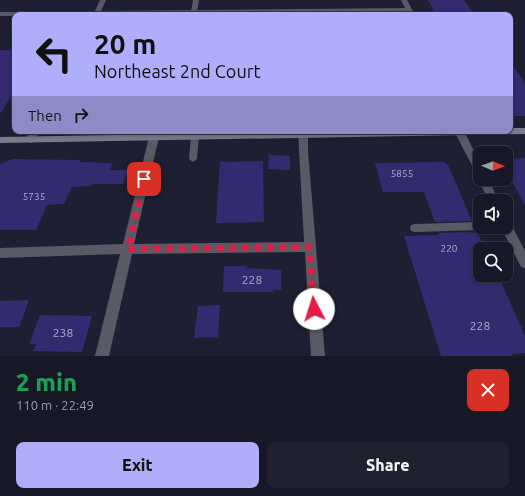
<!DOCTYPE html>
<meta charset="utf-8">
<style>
:root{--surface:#171727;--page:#20202f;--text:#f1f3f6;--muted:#9e9fa7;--line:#363644;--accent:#afaefa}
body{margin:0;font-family:Ubuntu,sans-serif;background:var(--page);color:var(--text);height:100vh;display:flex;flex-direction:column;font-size:15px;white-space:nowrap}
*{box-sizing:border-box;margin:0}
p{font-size:13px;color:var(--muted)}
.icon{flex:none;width:22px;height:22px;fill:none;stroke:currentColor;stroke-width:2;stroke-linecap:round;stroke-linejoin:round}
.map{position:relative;height:356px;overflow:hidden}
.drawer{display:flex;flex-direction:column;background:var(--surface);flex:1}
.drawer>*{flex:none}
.banner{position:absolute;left:12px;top:12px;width:501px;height:122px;border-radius:8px;box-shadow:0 2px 6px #0003,0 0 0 1px var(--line);background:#afaefa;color:#111;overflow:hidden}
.needle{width:26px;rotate:91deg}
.controls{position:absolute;left:473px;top:146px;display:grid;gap:8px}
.controls a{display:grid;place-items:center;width:40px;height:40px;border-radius:8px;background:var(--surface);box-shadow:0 2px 6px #0003,0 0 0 1px var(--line);font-size:20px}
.pin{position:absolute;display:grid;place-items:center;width:34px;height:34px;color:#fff;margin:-17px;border-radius:8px;box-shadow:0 2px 6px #0006}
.me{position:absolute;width:44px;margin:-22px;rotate:355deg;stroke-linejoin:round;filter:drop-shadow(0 0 3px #0008)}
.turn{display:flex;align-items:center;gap:14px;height:84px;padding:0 16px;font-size:18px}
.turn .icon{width:52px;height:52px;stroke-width:2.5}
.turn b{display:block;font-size:28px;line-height:34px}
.then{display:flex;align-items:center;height:38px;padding:0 16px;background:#0003;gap:8px;font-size:15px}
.round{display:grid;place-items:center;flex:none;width:42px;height:42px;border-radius:8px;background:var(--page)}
.head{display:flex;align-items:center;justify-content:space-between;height:68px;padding:0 16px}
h1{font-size:24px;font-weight:800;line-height:30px;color:#1e9e55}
.button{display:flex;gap:8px;margin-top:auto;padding:8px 16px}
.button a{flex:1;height:46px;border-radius:8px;background:var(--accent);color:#111;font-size:16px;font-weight:800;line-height:46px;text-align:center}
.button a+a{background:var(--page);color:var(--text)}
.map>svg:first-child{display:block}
.building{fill:#332b6f}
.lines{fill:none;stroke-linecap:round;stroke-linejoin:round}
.service{fill:#5a5a65;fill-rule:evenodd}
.minor{fill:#5a5a65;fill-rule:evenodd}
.secondary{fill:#7a7b8c;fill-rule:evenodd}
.route{stroke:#e11d48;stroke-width:7;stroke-dasharray:0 12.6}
.labels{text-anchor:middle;stroke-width:3.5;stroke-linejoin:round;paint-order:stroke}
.number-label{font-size:10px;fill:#b0aeca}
.near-number-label{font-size:12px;fill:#b0aeca}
</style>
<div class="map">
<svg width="525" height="356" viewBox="0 0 525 356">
<rect width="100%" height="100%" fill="#1f1f34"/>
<path class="building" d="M428,0h36l10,15h-37z
M0,50h15v40l-15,24z
M510,61l15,22v33h-15z
M269,155l21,1v14l-22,-1z
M525,158v47l-19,-34v-12z
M12,159l69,1 -2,2 34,1 -3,7h18l-5,14h-30l-1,2 -20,1 -8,17 -17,1 -11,25h-36v-66z
M263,161l1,61 -48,1 4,-61z
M444,162l4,3 24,56 -37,1 -11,-30h-41l-8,-29z
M477,232l9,17h-6v26h18l27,61v17l-13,1 1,2h-72l-37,-120 35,-1 -1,-2z
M224,266h23v2l34,2v20h-8v2h-50z
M29,300l-10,27h-19v-26z
M220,305l-2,32 -24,1 4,-32z
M40,315l52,1 -10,36 -49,-1 3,-7h-7z"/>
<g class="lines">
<path class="service" d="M193,0h6l-2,12 -3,2 -3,-2z
M195,133l4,3 -2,23 -4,3 -4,-3 2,-23z
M480,222v5h4l-4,3 -65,2 -4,-1 -1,-3 1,-3 4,-1z"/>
<path class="minor" d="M100,0h6l-5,11 304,-3 -4,-8h6l8,15h-6l-2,-3 -407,4v-4l95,-1z
M30,131h10l-7,11 -3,1 -5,-3z
M298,131h10v20l17,205h-14l-6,-104 -173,2 -23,102h-14l25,-102 -120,4v-10l123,-4 26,-107 5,-3 5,3 -25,107 170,-2z
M454,131h10l16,32v13l-3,-1z
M480,176v3h8l11,22h-10l-11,-22z
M506,220l4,2 15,29v17l-4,-1 -20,-40h5z"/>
<path class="secondary" d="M510,128h15v6l-525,9v-6l343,-6h167z"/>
</g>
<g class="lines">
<path class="route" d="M144,179l-16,70 181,-2 5,62"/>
</g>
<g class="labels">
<g class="number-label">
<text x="402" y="177">5855</text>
<text x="34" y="200">5735</text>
<text x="449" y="252">220</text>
</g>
<g class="near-number-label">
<text x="252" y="284">228</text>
<text x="480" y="330">228</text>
<text x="63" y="337">238</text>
</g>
</g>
</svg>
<div class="controls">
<a><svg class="needle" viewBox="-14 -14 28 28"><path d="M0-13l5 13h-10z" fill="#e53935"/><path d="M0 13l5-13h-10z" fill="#9e9fa7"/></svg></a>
<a><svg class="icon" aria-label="sound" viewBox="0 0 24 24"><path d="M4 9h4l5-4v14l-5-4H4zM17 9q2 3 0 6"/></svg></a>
<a><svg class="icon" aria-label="search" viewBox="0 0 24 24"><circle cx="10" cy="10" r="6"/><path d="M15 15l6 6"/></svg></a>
</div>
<div class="pin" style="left:144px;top:179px;background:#d93025"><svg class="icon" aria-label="arrive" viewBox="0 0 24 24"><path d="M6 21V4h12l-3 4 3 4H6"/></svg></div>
<svg class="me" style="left:314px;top:309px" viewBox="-20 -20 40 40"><circle r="19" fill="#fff"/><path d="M0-13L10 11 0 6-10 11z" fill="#e11d48"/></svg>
<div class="banner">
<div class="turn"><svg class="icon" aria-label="left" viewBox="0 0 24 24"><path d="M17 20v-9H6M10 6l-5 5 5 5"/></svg><div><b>20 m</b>Northeast 2nd Court</div></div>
<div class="then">Then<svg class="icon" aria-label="right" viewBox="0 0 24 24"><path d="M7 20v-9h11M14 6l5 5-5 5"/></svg></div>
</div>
</div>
<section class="drawer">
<div class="head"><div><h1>2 min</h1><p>110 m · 22:49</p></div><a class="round" style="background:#d93025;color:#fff"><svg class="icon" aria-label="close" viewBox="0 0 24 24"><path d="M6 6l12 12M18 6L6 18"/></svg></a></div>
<div class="button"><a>Exit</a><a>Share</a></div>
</section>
